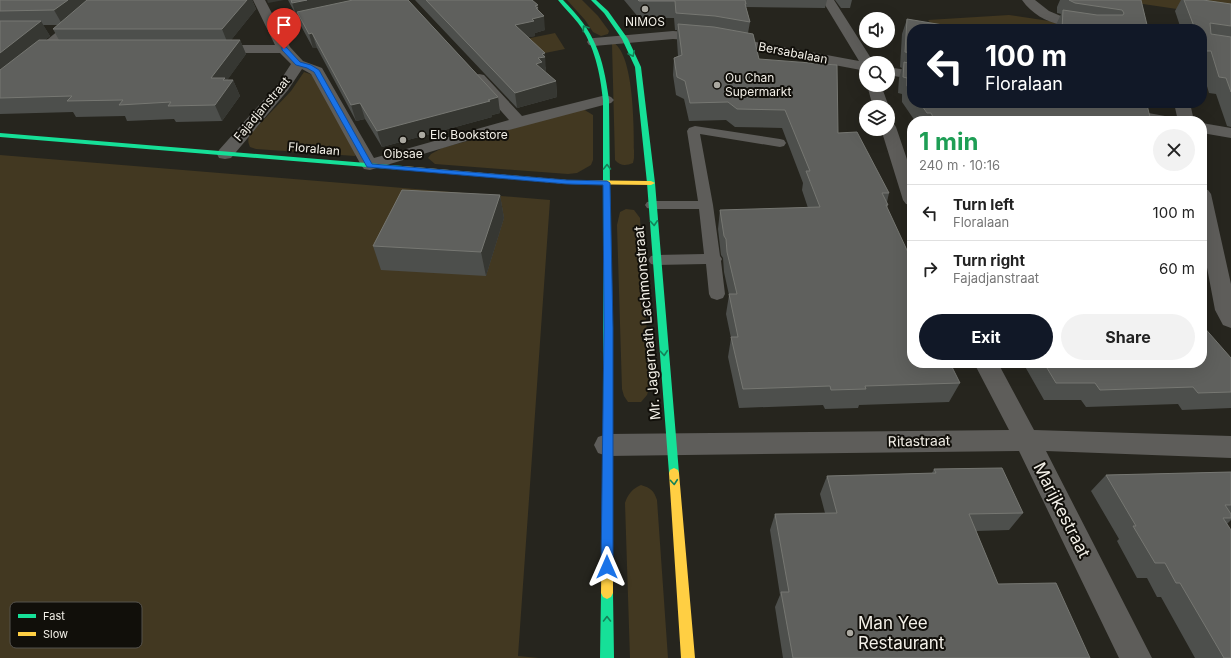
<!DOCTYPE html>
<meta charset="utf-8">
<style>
:root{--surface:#fff;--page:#f2f2f2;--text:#222;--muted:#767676;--line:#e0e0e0;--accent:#111827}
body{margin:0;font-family:Inter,sans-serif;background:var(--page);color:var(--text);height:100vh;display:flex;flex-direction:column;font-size:15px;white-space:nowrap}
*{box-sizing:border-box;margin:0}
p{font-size:13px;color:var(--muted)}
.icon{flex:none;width:22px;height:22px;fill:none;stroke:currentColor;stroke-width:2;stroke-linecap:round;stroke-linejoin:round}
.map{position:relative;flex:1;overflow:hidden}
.panel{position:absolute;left:907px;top:116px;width:300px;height:252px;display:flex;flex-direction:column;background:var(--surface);border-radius:16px;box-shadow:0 4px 16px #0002}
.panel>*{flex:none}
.hud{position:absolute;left:907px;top:24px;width:300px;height:84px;border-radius:16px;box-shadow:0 4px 16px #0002;background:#111827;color:#fff;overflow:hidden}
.controls{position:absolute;left:859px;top:12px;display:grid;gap:8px}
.controls a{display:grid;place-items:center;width:36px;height:36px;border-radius:50%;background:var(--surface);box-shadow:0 4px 16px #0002;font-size:20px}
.pin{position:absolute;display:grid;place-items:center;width:34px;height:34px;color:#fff;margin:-41px -17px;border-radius:50% 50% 50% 0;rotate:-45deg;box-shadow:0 0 4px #0007}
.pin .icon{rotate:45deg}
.me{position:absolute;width:44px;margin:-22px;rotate:0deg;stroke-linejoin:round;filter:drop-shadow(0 0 3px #0008)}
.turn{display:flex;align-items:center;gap:14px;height:84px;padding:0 12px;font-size:18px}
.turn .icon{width:52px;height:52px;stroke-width:2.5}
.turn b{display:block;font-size:28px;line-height:34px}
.round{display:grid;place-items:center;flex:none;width:42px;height:42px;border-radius:21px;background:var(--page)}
.head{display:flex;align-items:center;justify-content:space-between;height:68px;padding:0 12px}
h1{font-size:24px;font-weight:700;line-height:30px;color:#1e9e55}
.cta{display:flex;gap:8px;margin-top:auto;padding:8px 12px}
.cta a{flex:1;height:46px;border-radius:24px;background:var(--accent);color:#fff;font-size:16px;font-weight:700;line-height:46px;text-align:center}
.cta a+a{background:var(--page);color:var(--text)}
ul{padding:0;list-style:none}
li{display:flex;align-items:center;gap:12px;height:56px;padding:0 12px;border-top:1px solid var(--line)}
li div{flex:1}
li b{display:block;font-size:15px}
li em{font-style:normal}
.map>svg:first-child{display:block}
.green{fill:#423821}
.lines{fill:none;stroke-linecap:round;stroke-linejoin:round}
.lane{fill:#5e5d5a;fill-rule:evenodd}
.street{fill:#5e5d5a;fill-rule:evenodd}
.fast{fill:#16e098;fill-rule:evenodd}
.slow{fill:#ffcf43;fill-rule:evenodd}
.wall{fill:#4d4f4c;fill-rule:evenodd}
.shaded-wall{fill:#363732}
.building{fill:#5f605d;stroke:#767772}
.oneway{stroke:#148258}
.route{fill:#1a73e8;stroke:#114b97}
.poi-dot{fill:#aba9a1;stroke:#110f0a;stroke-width:1.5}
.labels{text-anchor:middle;stroke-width:4;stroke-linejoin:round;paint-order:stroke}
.far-poi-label{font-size:12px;fill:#f3f0e8;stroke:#110f0a}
.far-street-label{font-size:12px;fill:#f3f0e8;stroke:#110f0a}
.street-label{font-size:14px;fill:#f3f0e8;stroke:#110f0a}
.near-street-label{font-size:17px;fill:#f3f0e8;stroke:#110f0a}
.near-poi-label{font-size:17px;fill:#f3f0e8;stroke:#110f0a;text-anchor:start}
.key{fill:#110f0a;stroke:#55524d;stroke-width:1}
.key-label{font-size:11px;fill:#f3f0e8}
</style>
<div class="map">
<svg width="1231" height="658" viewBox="0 0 1231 658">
<rect width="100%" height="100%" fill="#26251e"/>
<path class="green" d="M567,0h15l16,16 11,15 -1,3 -7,2 -8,-4 -8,-12z
M1116,0h115v17z
M1009,15l47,7 -1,7h-119l-8,-9z
M555,33l10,16 -40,8 -14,-15z
M614,43c21,14 20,91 20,115l-1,5c-7,3 -13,3 -18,-3l-3,-116z
M304,72l9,3 45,77 -3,4 -99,-7 -6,-2c-3,-7 -2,-10 2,-15l39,-41z
M583,109l10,6v45l-2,5 -14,8 -9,1 -133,-10 -7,-6 3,-4 11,-6z
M0,155l550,45 -32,456 21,2h-539z
M626,209l8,1 6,8 10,167 -3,10 -6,7h-13l-4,-6 -2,-7 -5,-164 3,-13z
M641,485c10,3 13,6 16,15l11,158h-38l-5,-155c3,-9 7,-14 16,-18z"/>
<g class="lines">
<path class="lane" d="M695,126l85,13 4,1 2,3 -2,3 -4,1 -80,-13 13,71 7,51 2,3 -1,2 4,33 -2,4 -6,2 -6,-2 -2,-4 -3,-30 -50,1 -5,-1 -3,-4 3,-4 5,-1 48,-1 -5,-45h-47l-5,-1 -2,-3 2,-3 5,-1h46l-11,-70 2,-3z"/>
<path class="street" d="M96,0h13l-104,88 -5,1v-11z
M253,0h12l12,23 52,-11 4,1 2,3 -2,3 -52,11 9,17 13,14 19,7 52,90 135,-38 -37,-42 2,-3 5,-1 5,1 38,41 84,-21 5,2 3,3 -3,3 -148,39 -93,28 -6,-1 -3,-4 -50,-91 -9,-5 -14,21 -57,68 -6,1 -6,-1 -2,-4 2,-4 59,-66 13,-20 -11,-11h-67l-5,-1 -2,-3 2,-3 5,-1h62z
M822,0h12l40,63h-8v8l-153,-29 -40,-3 -79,7 -5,-1 -2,-3 2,-3 5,-1 79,-7 40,3 146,27z
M1022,0h13l14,11 19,8 41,6 5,1 1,3c-32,0 -72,1 -93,-29z
M888,67l24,4v8l-24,-4z
M867,85h14l8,22 -1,1 -15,-1z
M1059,103h33l73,13 6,2 2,3h-33l-73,-13 -5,-2z
M1174,103h16l4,18h-16z
M888,122l6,2 2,3 16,47v31l-6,-1 -3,-4 -22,-71h7z
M1202,123l29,5v10l-29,-5z
M1202,189l6,1 3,4 20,90v44l-8,-3 -8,-15 -13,-69z
M974,363h24l36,67 197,6v22l-185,-7 106,207h-33l-100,-207 -412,5 -9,-3 -4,-8 4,-8 9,-3 402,-4z"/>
<path class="fast" d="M558,0h5c32,32 40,55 46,100l4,354 -1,3 -4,1 -4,-1 -1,-3v-354c-3,-27 -8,-54 -25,-77 -6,-8 -14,-15 -20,-23z
M591,0h5l12,11 20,28 13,28 14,116 24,290 -1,3 -4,2 -4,-2 -1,-3 -22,-290 -12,-116 -13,-28 -18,-26z
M0,133l403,33 4,2 -4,2 -403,-33z
M607,587l4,2 2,4 1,65h-14l1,-65 2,-4z"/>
<path class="slow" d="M403,166l164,14 84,1 4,2 -4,2 -84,-1 -166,-15 -2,-1z
M608,450l4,1 1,3v139l-2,4 -4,2 -4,-2 -2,-4 2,-139 1,-3z
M674,468l4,2 1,3 16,185h-14l-12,-185 1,-3z"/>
</g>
<path class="wall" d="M0,0h252l4,9 -25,31h9l6,14 -19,26h6l7,16 -18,25 -46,1 -2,-3 -47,2 -2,-5 -49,1 -3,-5 -73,2zM43,25h15l-5,4 6,11h-14l5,-4z
M288,0h120l90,97 2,16 -8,2v2l-110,30 -17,-28 -9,2 -39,-73h-4l-12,-22 -3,-9h-1z
M415,0h117l6,5v6l7,19 -10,3v3l-7,1 18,31 -1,4 11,9 1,16 -40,11z
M624,0h203l-2,8 -79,-1 4,15 -2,11 11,26 79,74 51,60 -2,9 1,3 -1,3 25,155 48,20 -11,19 -90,3 -1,3 -33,1 -2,-4 -84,3 -11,-51 3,-19 -5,-24 3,-19 -5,-23 -1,-14 -2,-3 -3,-26 2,-19 88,-2 -6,-18 1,-7 -21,-55 -47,-1 -9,-7 -37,1 -5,-22 -8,-4 -3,-20 1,-17 4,-2 -1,-15v-11h-2l-1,-12h-35z
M835,0h17l-2,8h-9z
M1060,0h81l7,29h-92v-4l5,-11 -4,-1v-6z
M1181,0h22l28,4v123l-4,-1 -11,-32 -7,-1 -7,-24v-40h-21l-6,-18z
M907,19l5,10v74h236l-2,2 5,16h-236l-13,-19v-8l-4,-1 1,-15 3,-10 -2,-1 2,-33z
M500,195l4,23 -18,58 -105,-6 -8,-24z
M1231,358v50l-49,2 -4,-6 -92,3 -5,-7h-37l-21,-37h179z
M934,469l89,44 -14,17 -33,1 22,53 92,74h-307l-8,-51 5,-12 -10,-65 5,-16 50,-1 -5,-19 7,-18 105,-3z
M1231,472v48l-4,4 4,134h-36l-34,-61h-4l-10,-19h-10l-20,-37 2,-2 -28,-48 15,-16z"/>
<path class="shaded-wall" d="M68,0h26l-32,24 -8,-14z
M247,0h5l4,9 -28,35 -6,-15z
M267,0h17l-16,3z
M307,0h71l-81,12 1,5h-1l-5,-14z
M538,5l1,12 5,-1 1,14 -10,3v3l-18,4 -2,-15 17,-6 3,-13z
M41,21l9,15 -50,40v-23z
M312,33l5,15h-4l-4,-14z
M240,40l6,14 -20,28 7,-2 7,16 -18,25 -7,-16 -4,-27z
M545,53l1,19 -3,1 -7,-9 2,-6 4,-4z
M556,81l1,16 -40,11 -2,-15z
M498,97l2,16 -8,2v2l-110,30 -5,-16z
M360,103l5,16 -9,2 -5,-16z
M500,195l4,23 -18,58 -5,-24z"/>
<path class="building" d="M0,0h68l-14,10 -54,1z
M87,0h160l-25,29h-169z
M291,0h16l-15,3z
M353,0h55l90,97 -10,3 2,1 -113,30 -17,-28 -9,2 -39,-72 -3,1 -12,-22z
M426,0h106l6,5 -3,1 3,2h-2l8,8 -12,3 2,2 -19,4 30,28 -3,1 3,3 -7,1 4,4 -6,2 20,17 -41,12z
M638,0h107l1,4h-1l5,18 -35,-6 -39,-3 -1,-12h-36z
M1069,0h72l7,29h-86l1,-19 34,5h26l1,-2 -2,-3 -47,-7z
M1184,0h19l28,4v22l-21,-3 1,11 20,3v55l-5,-14 -7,-1 -8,-26h-7l-2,-5v-17h-7z
M907,19l60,10h-55v24l-7,-1z
M0,21h41l-41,32z
M678,24l36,3 39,7 6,25 78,6 1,68 19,-1 32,61h-7l6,12h-2l26,56v102h38l10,20 -95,3 1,3 -35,1 -1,-4 -87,3 -12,-52h7l-9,-43h8l-10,-42 -1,-13 -2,-3 -4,-26 100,-3 -14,-36h4l-25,-61 -48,-1 -9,-7 -38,1 -5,-22 -8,-4 -3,-19 8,-3z
M39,40h201l-29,38h14l-2,2h10l-18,25 -47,1 3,-4 -52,3 4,-5 -56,1 5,-5 -72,2v-28z
M904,62l8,2v28l-5,-6v-8l-4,-1z
M920,103h214l13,2 4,16h-216l-4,-8h-4z
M402,190l98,5 -19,57 -108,-6z
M1202,325l29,33v34l-33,1 -5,-6 -93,3 -5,-7h-39l-12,-20h158z
M1002,468l21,45 -54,1 29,70 58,-1 34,75h-297l-12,-66h8l-14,-78 62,-1 -10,-37 109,-3 -2,-4z
M1231,472v33h-6l6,9v4h-8l8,12v128h-7l-44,-75h-4l-11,-20h-10l-22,-37h3l-30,-51z"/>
<defs><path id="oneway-chevron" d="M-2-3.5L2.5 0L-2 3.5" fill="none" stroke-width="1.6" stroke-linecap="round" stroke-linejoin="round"/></defs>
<g class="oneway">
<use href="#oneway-chevron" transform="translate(585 28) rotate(-124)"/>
<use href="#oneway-chevron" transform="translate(632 54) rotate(64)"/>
<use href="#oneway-chevron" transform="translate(607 167) rotate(-90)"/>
<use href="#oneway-chevron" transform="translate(654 223) rotate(86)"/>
<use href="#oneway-chevron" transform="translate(664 353) rotate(85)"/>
<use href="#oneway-chevron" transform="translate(674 482) rotate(85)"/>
<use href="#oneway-chevron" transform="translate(607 619) rotate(-90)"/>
</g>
<path class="route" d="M282,47h4l14,15 11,3 8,5 53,94 195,16 40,1 3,2 3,145v239l-2,4 -4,2 -4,-2 -2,-4 3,-239 -1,-143 -36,-1 -200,-17 -53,-95 -7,-4 -11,-3 -14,-15z"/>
<g class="poi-dot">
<circle cx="645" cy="9" r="4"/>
<circle cx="717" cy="85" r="4"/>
<circle cx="422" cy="135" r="4"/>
<circle cx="403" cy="140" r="4"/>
<circle cx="850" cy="633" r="4"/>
</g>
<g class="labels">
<g class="far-poi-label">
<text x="645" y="26">NIMOS</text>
<text x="725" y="82" text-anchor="start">Ou Chan<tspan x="725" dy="14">Supermarkt</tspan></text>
<text x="430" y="139" text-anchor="start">Elc Bookstore</text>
<text x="403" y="158">Oibsae</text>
</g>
<g class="far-street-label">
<text transform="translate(793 53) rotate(11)" y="4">Bersabalaan</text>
<text transform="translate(262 109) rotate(-50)" y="4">Fajadjanstraat</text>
<text transform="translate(314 149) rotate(5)" y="4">Floralaan</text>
</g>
<g class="street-label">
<text transform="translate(647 323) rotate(-95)" y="5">Mr. Jagernath Lachmonstraat</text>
<text transform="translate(919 441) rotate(-1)" y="5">Ritastraat</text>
</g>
<g class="near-street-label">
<text transform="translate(1062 510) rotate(63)" y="6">Marijkestraat</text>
</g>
<g class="near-poi-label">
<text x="858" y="629">Man Yee<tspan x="858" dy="20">Restaurant</tspan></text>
</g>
</g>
<rect x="10" y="602" width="132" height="46" rx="6" class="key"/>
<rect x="18" y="614" width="18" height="4" fill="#16e098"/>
<rect x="18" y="632" width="18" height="4" fill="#ffcf43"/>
<g class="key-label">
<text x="43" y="620">Fast</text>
<text x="43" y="638">Slow</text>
</g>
</svg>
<div class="controls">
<a><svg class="icon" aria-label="sound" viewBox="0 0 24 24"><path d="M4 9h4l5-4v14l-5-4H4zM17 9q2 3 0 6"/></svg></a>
<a><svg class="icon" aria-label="search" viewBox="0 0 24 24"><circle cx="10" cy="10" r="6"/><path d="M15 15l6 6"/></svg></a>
<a><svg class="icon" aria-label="layers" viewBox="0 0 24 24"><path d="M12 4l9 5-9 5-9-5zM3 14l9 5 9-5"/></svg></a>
</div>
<div class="pin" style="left:284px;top:49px;background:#d93025"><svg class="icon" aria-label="arrive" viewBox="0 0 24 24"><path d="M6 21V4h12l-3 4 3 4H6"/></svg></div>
<svg class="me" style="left:607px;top:567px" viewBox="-20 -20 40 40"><path d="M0-17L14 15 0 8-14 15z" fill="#1a73e8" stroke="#fff" stroke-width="4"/></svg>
<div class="hud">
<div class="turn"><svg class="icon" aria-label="left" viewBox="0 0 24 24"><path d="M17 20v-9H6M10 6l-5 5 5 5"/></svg><div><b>100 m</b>Floralaan</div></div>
</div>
<section class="panel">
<div class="head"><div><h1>1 min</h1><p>240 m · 10:16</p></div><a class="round"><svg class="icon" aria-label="close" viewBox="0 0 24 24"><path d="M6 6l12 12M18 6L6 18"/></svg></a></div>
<ul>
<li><svg class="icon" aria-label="left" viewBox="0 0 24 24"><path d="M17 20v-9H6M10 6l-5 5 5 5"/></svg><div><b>Turn left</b><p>Floralaan</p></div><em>100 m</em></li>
<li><svg class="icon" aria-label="right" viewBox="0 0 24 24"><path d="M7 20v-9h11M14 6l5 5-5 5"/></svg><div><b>Turn right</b><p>Fajadjanstraat</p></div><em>60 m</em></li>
</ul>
<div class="cta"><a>Exit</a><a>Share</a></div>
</section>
</div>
